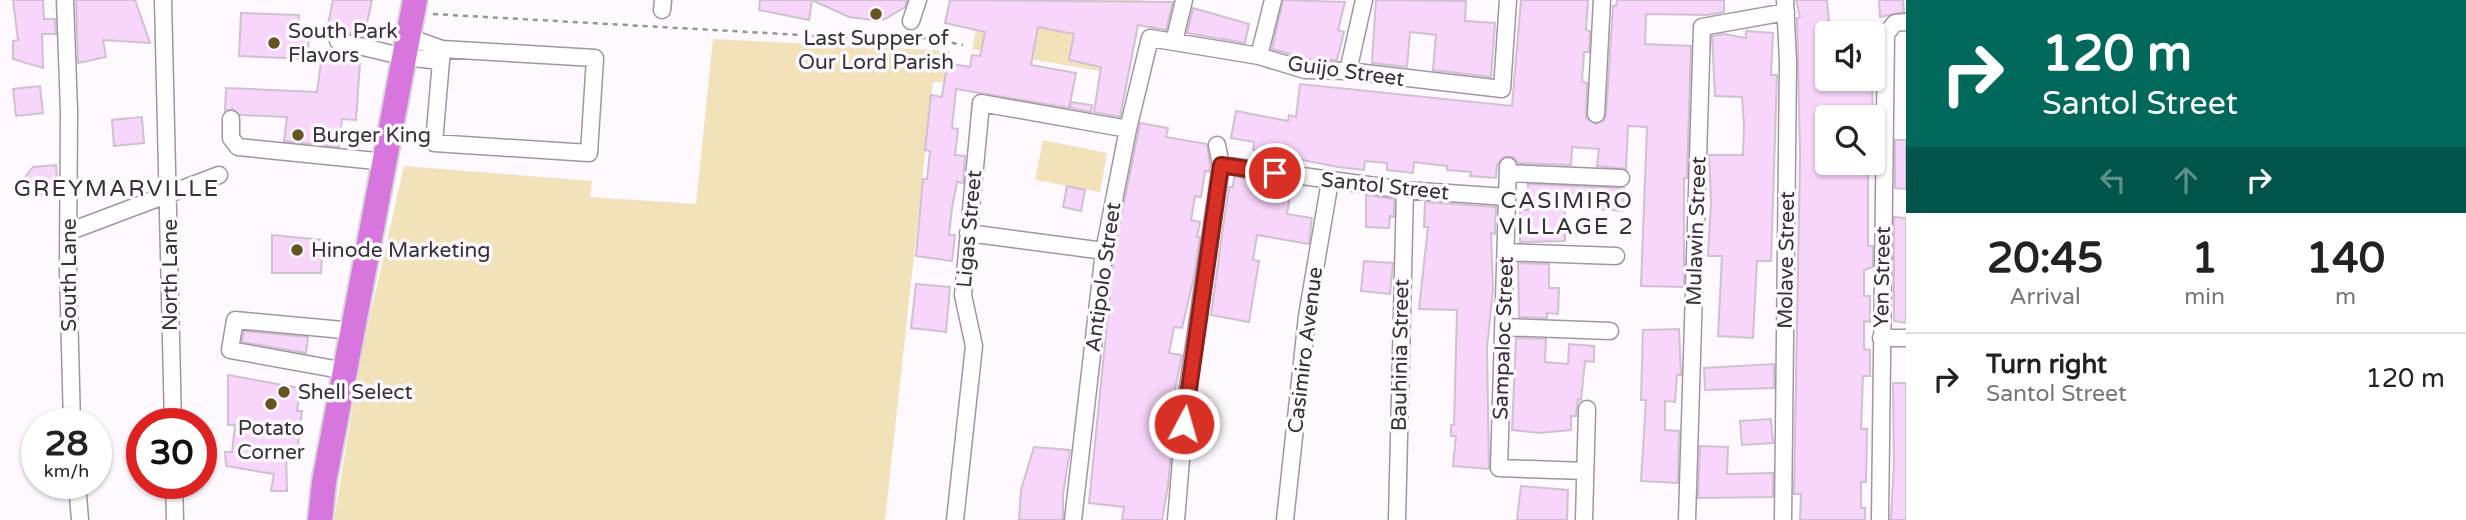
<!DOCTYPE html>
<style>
:root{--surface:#fff;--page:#f2f2f2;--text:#222;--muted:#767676;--line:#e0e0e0}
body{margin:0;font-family:"Varela Round",sans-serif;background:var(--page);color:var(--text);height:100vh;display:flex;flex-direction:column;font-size:26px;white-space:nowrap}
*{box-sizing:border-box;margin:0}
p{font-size:23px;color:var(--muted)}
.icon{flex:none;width:38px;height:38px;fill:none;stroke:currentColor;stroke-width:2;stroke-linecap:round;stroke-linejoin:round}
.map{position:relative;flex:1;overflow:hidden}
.sheet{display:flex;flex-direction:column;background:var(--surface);width:560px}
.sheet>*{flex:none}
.hud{background:#00695c;color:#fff;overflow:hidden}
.tools{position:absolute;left:1815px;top:21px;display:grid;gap:14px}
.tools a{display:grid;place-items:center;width:70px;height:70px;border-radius:7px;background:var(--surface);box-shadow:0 2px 5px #0004;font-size:35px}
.speed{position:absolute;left:21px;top:408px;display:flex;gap:14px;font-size:35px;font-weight:700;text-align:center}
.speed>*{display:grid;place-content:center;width:91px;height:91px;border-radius:50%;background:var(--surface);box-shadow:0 2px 5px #0004;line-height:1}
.speed small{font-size:18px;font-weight:400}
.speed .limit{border:10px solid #d22;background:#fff;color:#111}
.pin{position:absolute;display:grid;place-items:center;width:60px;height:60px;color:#fff;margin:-30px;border:4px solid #fff;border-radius:50%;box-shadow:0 2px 7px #0007}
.me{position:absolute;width:77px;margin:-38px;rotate:6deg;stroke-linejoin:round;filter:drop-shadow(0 0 5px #0008)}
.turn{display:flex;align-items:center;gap:24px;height:147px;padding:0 21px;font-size:32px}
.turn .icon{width:91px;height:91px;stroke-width:2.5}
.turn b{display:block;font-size:49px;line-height:60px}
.lanes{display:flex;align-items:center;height:66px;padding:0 21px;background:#0003;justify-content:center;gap:35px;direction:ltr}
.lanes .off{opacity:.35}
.eta{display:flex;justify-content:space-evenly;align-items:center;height:119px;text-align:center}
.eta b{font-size:42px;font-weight:800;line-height:49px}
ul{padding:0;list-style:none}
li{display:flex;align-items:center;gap:21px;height:91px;padding:0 21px;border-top:2px solid var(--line)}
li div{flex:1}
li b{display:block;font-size:26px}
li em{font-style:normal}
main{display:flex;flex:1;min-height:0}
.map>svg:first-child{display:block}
.green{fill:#f1e2ba}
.building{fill:#f8d5fa;stroke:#d0c1d0;stroke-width:2}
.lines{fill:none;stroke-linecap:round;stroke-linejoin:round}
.minor-casing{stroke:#a394a4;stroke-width:19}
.highway-casing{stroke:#d7d6d7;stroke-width:28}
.path{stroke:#99939a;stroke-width:2.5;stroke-dasharray:5 5;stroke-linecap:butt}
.minor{stroke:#fff;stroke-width:16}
.highway{stroke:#d777de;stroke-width:24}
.route-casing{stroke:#8d1f18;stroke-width:18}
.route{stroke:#d93025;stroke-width:12}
.poi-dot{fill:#655421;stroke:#fef8ff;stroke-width:2.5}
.labels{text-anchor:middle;stroke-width:7;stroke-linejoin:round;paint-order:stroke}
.poi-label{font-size:21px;fill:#363137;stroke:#fef8ff;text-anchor:start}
.street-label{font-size:21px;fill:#363137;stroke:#fef8ff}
.neighbourhood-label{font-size:23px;letter-spacing:2px;fill:#363137;stroke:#fef8ff}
</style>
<main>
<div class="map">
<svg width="1906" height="520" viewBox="0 0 1906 520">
<rect width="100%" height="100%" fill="#fef8ff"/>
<path class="green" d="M982,0h161l-15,76 -156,-27z
M713,39l237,12 -7,31h-10l-48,438h-551l28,-168 42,-186 188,15 -2,16 106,7z
M1043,140l64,13 -7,39 -65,-12z"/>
<path class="building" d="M13,0h30l1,19h11l1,15h-14l1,34 -30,-9v-18l5,-1z
M76,0h59l15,43 -47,-3 3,17 -28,6z
M333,0h39l-8,36 -24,-5 -14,3z
M760,0h52l-3,20 -50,-10z
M812,0h95l-2,7 -20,12 -12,1 -24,-3z
M950,0l223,2 -7,28 -28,-5 -18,92 -26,-5 7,-45 -32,-7 5,-26 -36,-7 -7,38 45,8 -7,35 -113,-19 -4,39 6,1 -3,26 10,1 -2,27 -6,-1 -5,26 -3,27h6l-3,26 -36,-5 7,-77h4l3,-28 -5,-1 6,-55 11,2 5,-34 23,4 2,-12 8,1 5,-24 -40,-9z
M1283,0l62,2 -7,28 6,2 -7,28h-25l-40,-11z
M1376,0l90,1 -1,20 30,2 -4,54 -58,-7 3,-35 -26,-3 -3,35 -35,-4z
M1521,0h67l-2,30 4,1 -1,21h-5l-2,30 5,1 -1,35 10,6 8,-4 2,-5 7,-109h3l1,-6h107v12l-17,3 -61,-1 -1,30 46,2 -4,132h-3v109l-43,-1 6,-159 -19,-1 -2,43 -29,-3 2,-17 -27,-2 -1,18 -53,-2 -5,-6h-9l-7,8 -1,13 -26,-2 1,-4 -24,-2v-4l-33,-4 -1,11 -26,-3v-7l-22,-2 -1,9 -26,-3 -85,-17 1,-8 -23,-4 5,-27 52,10 1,-6 7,2 4,-33 212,22z
M1796,0h31l3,33h-3v46h45l1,38h-46v46h41v83h5v21l-9,3v26h6v26l-6,-1v28l6,1v26h-7l-1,26 -1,27h6l-1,53h-5v26h4v12h-65l1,-26h-7l6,-338 -3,-138 3,-1z
M1879,0h24l1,12 -24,5z
M1193,8l56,16 -4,19 -58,-10z
M241,13l58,2 -1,15h11l-1,29 -69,-3z
M1746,31l27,2 -2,42h6l-6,186h-14l-4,77 -35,-2 4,-80h-14l3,-54 -2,-47h34l1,-30 -2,-28 -27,-1 -3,-60 12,-2 22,4z
M322,55l38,7 -4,58 -14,-1 -3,28 -55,-6 3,-24 -47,-2 -8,-6 -7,2 1,-23 91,4z
M40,86l3,27 -27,3 -3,-27z
M1071,102l21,3 -1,7 -21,-4z
M142,117l2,26 -30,3 -2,-26z
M1140,123l28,5 -2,9 41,7 3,21 -1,7 -4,-1 -4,26 -6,-1 -4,24 9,2 -3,15h3l-6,40 -12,51 -8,-1 -5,26 13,2 -11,53 4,1 -7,77 -6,34h-40l2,-13 -35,-4 25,-250z
M1895,140h11v49l-11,-1z
M56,165l2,28 -30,2 -1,-6 -12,1 18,-23z
M1234,177l58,8 -5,29 25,4 -3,26 -52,-9 -4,25 6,1 -10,61 -38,-7 14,-102 4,-26h4z
M1528,184l96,4 -1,23 -58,-4v34l-45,1v-32h8z
M1067,186l18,4 -4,21 -18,-4z
M1366,195l28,4v18l-4,-1 -1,12 -23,-1z
M1425,202l71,5 -1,27 -4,-1 2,56 -6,59 2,121 -36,-3 3,-30h-5v-11h3l3,-115 -38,-1 9,-82h-4z
M1894,217l12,1v105l-12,-2z
M272,235l51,5 -2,33h-49z
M1364,261l29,2 -3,31 -29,-3z
M1518,263l31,1v24h10l-1,26 -11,-1v5l-28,-1z
M916,284l34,3 -4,45 -35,-4z
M1679,329l2,46h-4l-2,27 -10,-1v29l14,1 -1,52 -37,-2 5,-81h-5l2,-70z
M244,331l64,6 -2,16 -64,-11z
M1516,338l30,1 -1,23 23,2 1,-20 25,2v16l-9,-1 -4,39 -3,-1 -2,17h-5v14l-32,3 -27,-3z
M1774,364v24l-69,2 -1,-22z
M228,375l72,13 -3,23h5l-5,42 -11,-1 1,39h-16l3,-17 -48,-8 -1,-14h7l3,-27h-7z
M1893,383h13v137h-15l3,-57z
M1771,419l2,24 -31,2 -2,-24z
M1700,446l28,1 -1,27 46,-1v24l-75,1z
M1034,447l36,3 -7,44v26h-44l2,-30z
M1521,486l47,4 -1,30h-50z"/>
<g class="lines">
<g class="minor-casing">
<path id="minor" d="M65,0l4,111 -1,158 4,155
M163,0l10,424
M662,10l1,-10
M911,21l7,-21
M408,37l34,12 153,9 -6,95 -155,-10 8,-94
M338,41l67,16 35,4
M1174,42l10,-42
M1259,56l14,-56
M1348,71l16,-71
M1596,114l6,-114
M231,119v19l7,9 148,15
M1221,165l184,25 102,7
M1508,166l-9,302 86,3
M1508,173l113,5
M68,232l151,-57
M968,233l136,18
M1506,252l110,4
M1503,327l107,4
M1881,338h25
M346,371l-116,-21 5,-30 119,11
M77,483l3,37
M174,483l1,37
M955,520l19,-174 -11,-51 18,-192 147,26
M1073,520l31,-269 24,-122 22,-91 109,18 46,14 43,1 154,18 6,-89
M1176,520l10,-120 35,-235 -4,-20
M1285,520l22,-204 23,-135
M1397,520l8,-330
M1584,520l3,-111
M1687,520l15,-493 84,-15
M1783,520l5,-458 -3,-62
M1880,520l6,-486 9,-11 11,-1"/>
</g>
<g class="highway-casing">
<path id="highway" d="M320,520l4,-38 91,-482"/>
</g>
<path class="path" d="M433,14l456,26 40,-2 34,7"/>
<use href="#minor" class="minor"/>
<use href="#highway" class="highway"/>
</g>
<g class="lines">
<g class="route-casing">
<path id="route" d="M1184,424l37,-259 54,8"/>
</g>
<use href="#route" class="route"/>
</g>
<g class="poi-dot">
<circle cx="876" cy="14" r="7"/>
<circle cx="274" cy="43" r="7"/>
<circle cx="298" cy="135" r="7"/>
<circle cx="297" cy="250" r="7"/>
<circle cx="284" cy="392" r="7"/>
<circle cx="271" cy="404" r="7"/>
</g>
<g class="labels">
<g class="poi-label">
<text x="288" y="38">South Park<tspan x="288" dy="24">Flavors</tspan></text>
<text x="876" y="45" text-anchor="middle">Last Supper of<tspan x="876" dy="24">Our Lord Parish</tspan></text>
<text x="312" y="142">Burger King</text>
<text x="311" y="257">Hinode Marketing</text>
<text x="298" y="399">Shell Select</text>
<text x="271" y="435" text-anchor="middle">Potato<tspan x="271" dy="24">Corner</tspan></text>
</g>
<g class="street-label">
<text transform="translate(1346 71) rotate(8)" y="7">Guijo Street</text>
<text transform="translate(1385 186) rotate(6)" y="7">Santol Street</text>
<text transform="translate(969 229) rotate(-85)" y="7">Ligas Street</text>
<text transform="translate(1696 231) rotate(-88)" y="7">Mulawin Street</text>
<text transform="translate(1786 260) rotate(-89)" y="7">Molave Street</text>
<text transform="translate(69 275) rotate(-90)" y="7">South Lane</text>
<text transform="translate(170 275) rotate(-90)" y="7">North Lane</text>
<text transform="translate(1103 277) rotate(-82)" y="7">Antipolo Street</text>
<text transform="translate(1882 277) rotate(-89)" y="7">Yen Street</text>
<text transform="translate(1503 338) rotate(-88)" y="7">Sampaloc Street</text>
<text transform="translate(1305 350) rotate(-83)" y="7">Casimiro Avenue</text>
<text transform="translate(1400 355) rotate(-89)" y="7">Bauhinia Street</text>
</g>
<g class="neighbourhood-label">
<text x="117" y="196">GREYMARVILLE</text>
<text x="1567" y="208">CASIMIRO<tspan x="1567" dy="26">VILLAGE 2</tspan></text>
</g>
</g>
</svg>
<div class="tools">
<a><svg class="icon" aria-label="sound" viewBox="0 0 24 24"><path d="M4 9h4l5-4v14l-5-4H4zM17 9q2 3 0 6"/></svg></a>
<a><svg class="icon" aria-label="search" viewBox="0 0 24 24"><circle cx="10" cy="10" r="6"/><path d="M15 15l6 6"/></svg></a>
</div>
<div class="speed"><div>28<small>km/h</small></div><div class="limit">30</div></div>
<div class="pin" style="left:1275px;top:173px;background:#d93025"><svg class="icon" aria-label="arrive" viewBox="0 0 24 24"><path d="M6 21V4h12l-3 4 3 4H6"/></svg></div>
<svg class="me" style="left:1184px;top:424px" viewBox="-20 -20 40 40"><circle r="17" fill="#d93025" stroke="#fff" stroke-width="3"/><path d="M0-11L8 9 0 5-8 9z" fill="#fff"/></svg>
</div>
<section class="sheet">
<div class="hud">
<div class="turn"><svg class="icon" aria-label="right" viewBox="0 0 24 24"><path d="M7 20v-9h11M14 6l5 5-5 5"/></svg><div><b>120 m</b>Santol Street</div></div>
<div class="lanes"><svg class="icon off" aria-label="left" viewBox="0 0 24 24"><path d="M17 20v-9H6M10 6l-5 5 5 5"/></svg><svg class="icon off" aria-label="ahead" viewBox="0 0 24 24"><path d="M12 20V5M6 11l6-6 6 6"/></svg><svg class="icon" aria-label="right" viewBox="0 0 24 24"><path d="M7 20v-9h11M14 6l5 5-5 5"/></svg></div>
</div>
<div class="eta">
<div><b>20:45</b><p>Arrival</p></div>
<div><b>1</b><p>min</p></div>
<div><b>140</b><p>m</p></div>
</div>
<ul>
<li><svg class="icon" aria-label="right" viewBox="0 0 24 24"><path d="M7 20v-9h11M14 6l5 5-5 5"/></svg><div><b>Turn right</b><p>Santol Street</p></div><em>120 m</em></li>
</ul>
</section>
</main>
